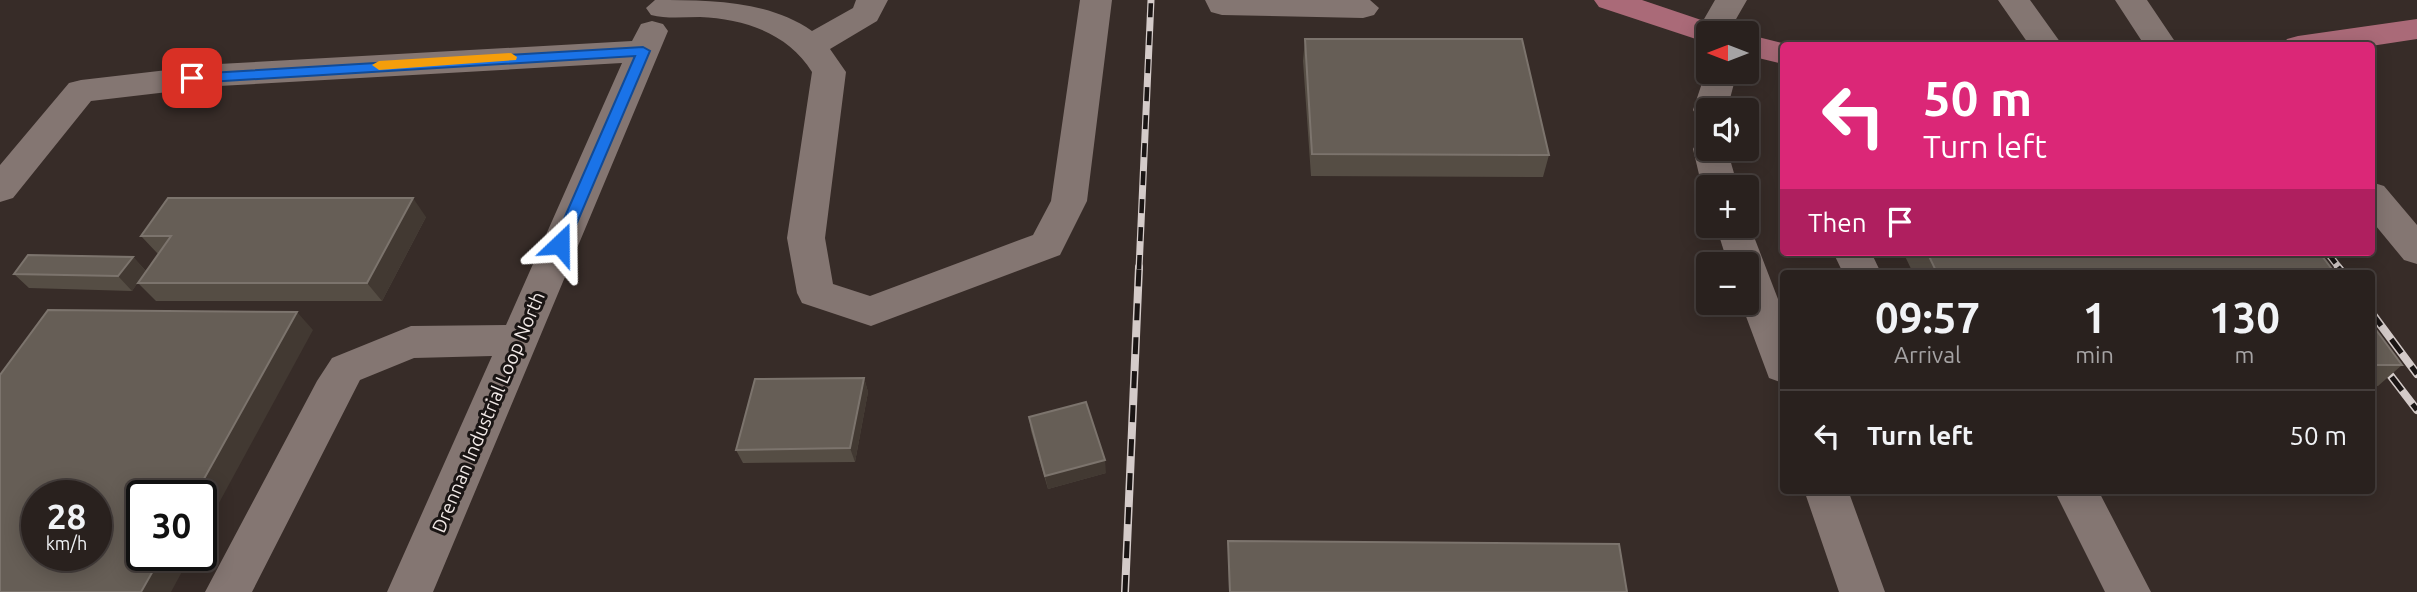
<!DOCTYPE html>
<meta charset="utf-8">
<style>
:root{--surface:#29211e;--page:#352e2b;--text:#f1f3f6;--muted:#a5a3a4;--line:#453e3c}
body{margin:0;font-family:Ubuntu,sans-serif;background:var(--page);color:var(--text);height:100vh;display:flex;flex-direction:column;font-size:26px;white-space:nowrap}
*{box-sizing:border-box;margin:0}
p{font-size:23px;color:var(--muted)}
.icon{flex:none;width:38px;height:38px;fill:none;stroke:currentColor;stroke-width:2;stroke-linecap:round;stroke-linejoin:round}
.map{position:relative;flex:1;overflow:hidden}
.side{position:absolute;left:1780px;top:270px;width:595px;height:224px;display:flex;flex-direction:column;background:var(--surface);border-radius:7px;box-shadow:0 4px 18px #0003,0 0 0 2px var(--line)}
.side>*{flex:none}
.banner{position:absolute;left:1780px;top:42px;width:595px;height:214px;border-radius:7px;box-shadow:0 4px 18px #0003,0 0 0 2px var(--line);background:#db2777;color:#fff;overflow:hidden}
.needle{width:46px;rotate:270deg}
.controls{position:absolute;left:1696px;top:21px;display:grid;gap:14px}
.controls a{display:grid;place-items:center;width:63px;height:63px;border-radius:7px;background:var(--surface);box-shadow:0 4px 18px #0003,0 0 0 2px var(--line);font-size:35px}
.speed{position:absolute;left:21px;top:480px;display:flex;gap:14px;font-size:35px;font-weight:700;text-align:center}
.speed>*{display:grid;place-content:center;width:91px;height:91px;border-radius:50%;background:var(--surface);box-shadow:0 4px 18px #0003,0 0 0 2px var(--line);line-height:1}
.speed small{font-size:18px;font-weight:400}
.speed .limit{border:4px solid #111;border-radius:10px;background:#fff;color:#111}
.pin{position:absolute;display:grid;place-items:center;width:60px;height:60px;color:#fff;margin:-30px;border-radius:14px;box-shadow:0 4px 10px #0006}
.me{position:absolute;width:77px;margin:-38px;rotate:23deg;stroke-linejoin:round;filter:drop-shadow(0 0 5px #0008)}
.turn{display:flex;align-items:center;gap:24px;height:147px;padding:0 28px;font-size:32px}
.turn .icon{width:91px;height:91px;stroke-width:2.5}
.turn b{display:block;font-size:49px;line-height:60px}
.then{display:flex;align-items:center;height:66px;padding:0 28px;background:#0003;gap:14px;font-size:26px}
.eta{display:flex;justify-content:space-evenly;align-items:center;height:119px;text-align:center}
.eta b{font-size:42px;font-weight:700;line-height:49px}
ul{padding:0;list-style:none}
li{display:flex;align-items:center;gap:21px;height:91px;padding:0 28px;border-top:2px solid var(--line)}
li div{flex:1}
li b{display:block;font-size:26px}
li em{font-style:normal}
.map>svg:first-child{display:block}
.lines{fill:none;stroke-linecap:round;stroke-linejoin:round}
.minor{fill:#847672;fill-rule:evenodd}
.major{fill:#aa6a78;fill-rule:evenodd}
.rail-far1-casing{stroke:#d4cbc9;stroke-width:7}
.rail-casing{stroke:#d4cbc9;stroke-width:8}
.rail-far1{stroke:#1a1514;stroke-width:4.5;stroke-dasharray:14;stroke-linecap:butt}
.rail{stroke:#1a1514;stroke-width:5;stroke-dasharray:17;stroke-linecap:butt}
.wall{fill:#554d44}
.shaded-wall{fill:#423932}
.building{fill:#665e56;stroke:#7c746d;stroke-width:2;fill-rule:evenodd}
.route{fill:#1a73e8;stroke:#114b97;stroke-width:2}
.slow{fill:#f59e0b}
.labels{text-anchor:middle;stroke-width:6;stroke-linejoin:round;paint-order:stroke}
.street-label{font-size:19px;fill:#f2eae8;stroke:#1a1514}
</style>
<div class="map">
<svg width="2417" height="592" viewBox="0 0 2417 592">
<rect width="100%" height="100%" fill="#372c28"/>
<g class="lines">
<path class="minor" d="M655,0c54,0 112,0 157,31l41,-23 3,-8h32l-11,21 -47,28 16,23 -21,166 8,46 37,12 163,-61 18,-34 29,-201h32l-25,201 -27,54 -189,71 -69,-23 -5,-10 -10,-55 25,-166c-24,-39 -68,-53 -112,-55 -17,0 -33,2 -49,-2l-5,-7z
M1205,0h165l9,8 -5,7 -11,3 -141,-3 -11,-3z
M1715,0h32l-19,33h-20v9l-7,-2 -5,-7z
M1998,0h32l33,46h-33z
M2115,0h32l31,46h-33z
M652,21l11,3 5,7 -235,561h-46l105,-236 -78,2 -54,22 -108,212h-47l112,-211 15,-23 79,-32 95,-1 116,-262 -403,23 -128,15 -78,97 -13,4v-37l69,-82 12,-3 138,-16 413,-23 9,-17z
M1708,65v7h29l-10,38h-19v11l-10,-3 -5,-8z
M1708,137v12h19l11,38h-30v9l-6,-9 -9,-38 5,-9z
M2371,182l13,4 33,39v39l-13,-4 -33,-40z
M1746,216l37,96v71l-14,-5 -28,-75h5v-39h-18l-12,-38h30z
M1833,252h38l10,21h-38z
M1804,490h44l37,102h-46z
M2054,490h44l53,102h-46z"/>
<path class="major" d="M1594,0h48l77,26 5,7h-16v10l-109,-36z
M2417,19v20l-46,7h-89l5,-7 11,-3z
M1746,34l48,12h-11v18l-37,-9z"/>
<g class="rail-far1-casing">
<path id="rail-far1" d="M2327,252l13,17
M1139,269l12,-269"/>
</g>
<g class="rail-casing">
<path id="rail" d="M2338,267l5,6
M2371,312l46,62
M2371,350l46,60
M1125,592l14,-325"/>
</g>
<use href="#rail-far1" class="rail-far1"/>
<use href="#rail" class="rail"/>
</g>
<path class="wall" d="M1305,39l244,116 -6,22 -232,-1 -8,-115z
M426,217l-44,84h-226l-18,-18 5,-8 -11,16 -103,-3 -15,-14 119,-17 13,14 12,-17 -17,-18z
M1903,252h416l16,21h-422z
M2371,323l31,42 -24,21h-7z
M864,378l4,14 -13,70 -112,1 -7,-13z
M1029,417l77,56 -58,16 -17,-58z
M1228,541l399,51h-398z"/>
<path class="shaded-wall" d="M413,198l13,19 -44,84 -15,-18z
M133,257l13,14 -14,20 -14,-15z
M297,312l16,18 -112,206v-41h-6z
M864,378l4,14 -13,70 -5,-14z
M1105,460l1,13 -58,16 -3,-13z
M162,555h29l-20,37h-30z"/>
<path class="building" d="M1305,39h217l27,116 -237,-1z
M168,198h245l-46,85h-229l33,-47h-30z
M1927,252h392l16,21h-398z
M28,255l105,2 -15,19 -104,-2z
M48,310l249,2 -102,183h-53v60h20l-21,37h-141v-217zM37,495h59v60h-59z
M2371,323l31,42h-31z
M864,378l-14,70 -114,2 19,-71z
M1086,402l19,58 -60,16 -16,-59z
M1228,541l391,3 8,48h-397z"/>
<path class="route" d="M643,47l7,4 -82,193 -8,5 -7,-5 82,-188 -443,27 -7,-5 7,-4z"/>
<path class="slow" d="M511,53l6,4 -1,3 -137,10 -7,-5 7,-4z"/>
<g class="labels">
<g class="street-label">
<text transform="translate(488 412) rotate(-67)" y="7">Drennan Industrial Loop North</text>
</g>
</g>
</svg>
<div class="controls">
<a><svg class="needle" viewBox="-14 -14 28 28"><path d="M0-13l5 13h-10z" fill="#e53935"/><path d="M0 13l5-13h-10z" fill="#a5a3a4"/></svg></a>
<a><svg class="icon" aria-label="sound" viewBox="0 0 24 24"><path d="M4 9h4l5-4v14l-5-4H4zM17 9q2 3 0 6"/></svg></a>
<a>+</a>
<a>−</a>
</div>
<div class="speed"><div>28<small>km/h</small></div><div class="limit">30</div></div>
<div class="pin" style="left:192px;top:78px;background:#d93025"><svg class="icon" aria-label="arrive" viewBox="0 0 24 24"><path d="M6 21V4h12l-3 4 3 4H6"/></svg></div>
<svg class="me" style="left:560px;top:244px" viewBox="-20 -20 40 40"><path d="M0-17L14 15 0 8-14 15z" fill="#1a73e8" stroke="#fff" stroke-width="4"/></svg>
<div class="banner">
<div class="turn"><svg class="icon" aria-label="left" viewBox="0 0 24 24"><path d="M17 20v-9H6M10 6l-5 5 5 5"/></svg><div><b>50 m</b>Turn left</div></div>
<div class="then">Then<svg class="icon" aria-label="arrive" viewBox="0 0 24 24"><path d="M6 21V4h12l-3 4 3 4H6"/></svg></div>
</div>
<section class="side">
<div class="eta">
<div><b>09:57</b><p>Arrival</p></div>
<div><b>1</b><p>min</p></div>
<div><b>130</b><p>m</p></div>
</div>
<ul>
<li><svg class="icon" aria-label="left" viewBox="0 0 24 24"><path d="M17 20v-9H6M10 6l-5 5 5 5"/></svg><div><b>Turn left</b></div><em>50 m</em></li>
</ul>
</section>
</div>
